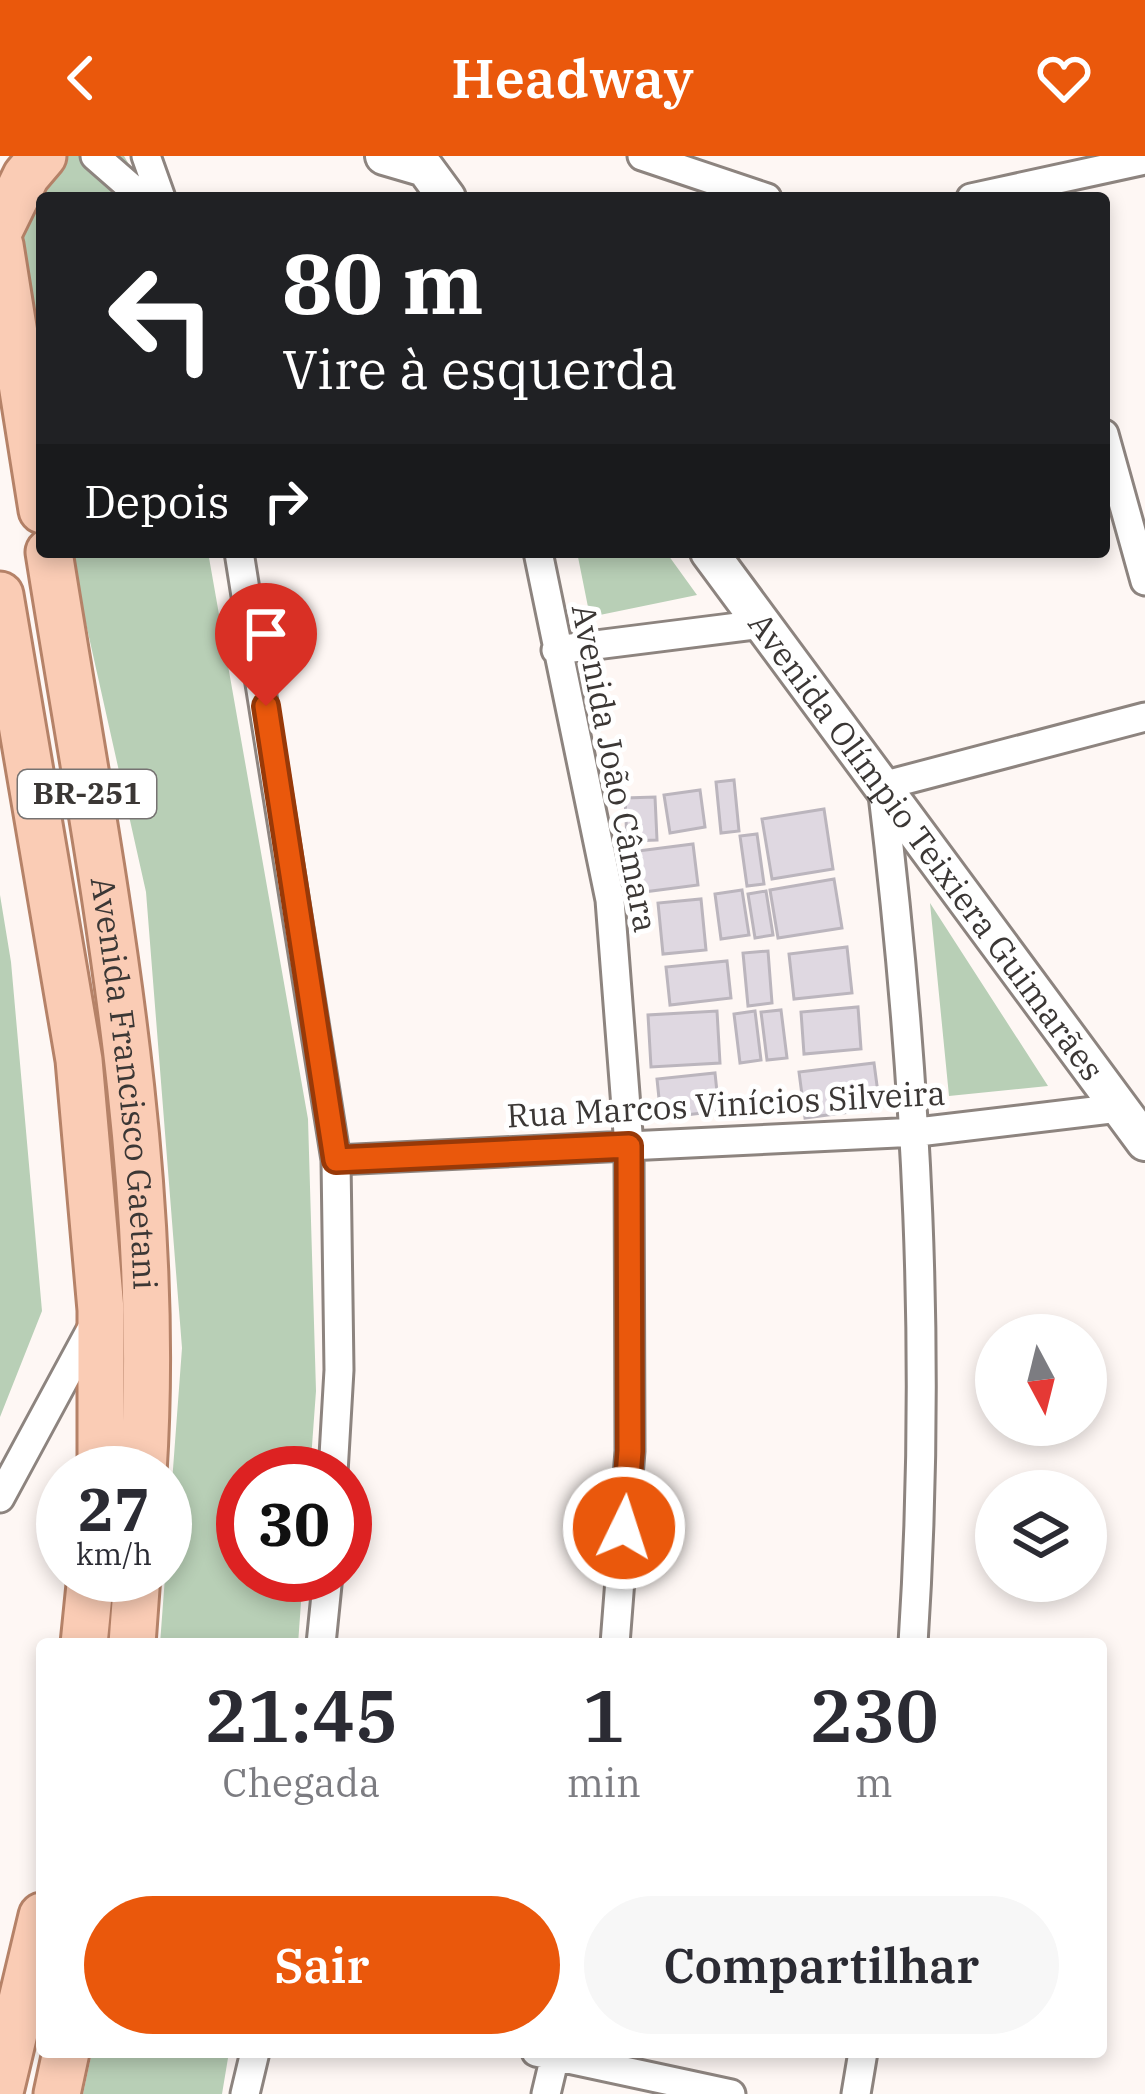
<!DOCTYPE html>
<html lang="pt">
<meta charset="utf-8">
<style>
:root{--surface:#fff;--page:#f7f7f7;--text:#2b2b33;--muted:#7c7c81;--accent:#ea580c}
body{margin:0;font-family:"IBM Plex Serif",serif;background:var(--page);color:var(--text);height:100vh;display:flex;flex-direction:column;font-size:45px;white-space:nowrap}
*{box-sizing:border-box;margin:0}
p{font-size:39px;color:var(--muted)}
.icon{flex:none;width:66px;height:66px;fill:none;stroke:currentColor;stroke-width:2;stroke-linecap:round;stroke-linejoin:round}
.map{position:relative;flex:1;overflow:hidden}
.details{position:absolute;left:36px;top:1482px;width:1071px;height:420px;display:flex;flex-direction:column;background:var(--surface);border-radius:12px;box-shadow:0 6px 18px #0003}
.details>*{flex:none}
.top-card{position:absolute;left:36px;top:36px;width:1074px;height:366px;border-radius:12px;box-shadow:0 6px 18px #0003;background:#202124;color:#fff;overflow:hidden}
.needle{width:78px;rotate:173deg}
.controls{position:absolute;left:975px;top:1158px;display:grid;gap:24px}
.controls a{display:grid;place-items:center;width:132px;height:132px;border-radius:50%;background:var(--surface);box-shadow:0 6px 18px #0003;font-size:60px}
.speed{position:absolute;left:36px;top:1290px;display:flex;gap:24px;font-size:60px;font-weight:700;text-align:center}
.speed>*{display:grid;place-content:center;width:156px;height:156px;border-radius:50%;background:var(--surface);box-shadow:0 6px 18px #0003;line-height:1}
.speed small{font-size:30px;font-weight:400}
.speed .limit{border:18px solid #d22;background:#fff;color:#111}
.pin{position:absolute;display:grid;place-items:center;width:102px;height:102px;color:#fff;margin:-123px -51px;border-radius:50% 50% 50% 0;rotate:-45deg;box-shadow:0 0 12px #0007}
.pin .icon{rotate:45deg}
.me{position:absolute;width:132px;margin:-66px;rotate:4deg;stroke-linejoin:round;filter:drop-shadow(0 0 9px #0008)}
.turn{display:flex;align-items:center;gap:42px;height:252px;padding:0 48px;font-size:54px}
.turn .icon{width:156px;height:156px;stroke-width:2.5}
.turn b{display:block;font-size:84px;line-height:102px}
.then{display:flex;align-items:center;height:114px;padding:0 48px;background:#0003;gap:24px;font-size:45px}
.eta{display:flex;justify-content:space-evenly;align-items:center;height:204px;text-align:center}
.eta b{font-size:72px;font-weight:600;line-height:84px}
.primary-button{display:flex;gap:24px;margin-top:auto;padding:24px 48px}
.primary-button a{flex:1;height:138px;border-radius:72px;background:var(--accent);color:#fff;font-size:48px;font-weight:600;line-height:138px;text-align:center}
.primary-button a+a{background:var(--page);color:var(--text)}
header{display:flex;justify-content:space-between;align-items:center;height:156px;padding:0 48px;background:var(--accent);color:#fff;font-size:54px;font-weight:600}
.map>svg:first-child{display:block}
.green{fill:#b8cfb6}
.building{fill:#dfd8e1;stroke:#bbb5bd;stroke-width:3}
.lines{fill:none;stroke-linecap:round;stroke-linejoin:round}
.minor-casing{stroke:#8d847f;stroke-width:33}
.tertiary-casing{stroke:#8d847f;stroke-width:42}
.primary-casing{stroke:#b58268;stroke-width:51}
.minor{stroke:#fff;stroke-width:27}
.tertiary{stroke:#fff;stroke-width:36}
.primary{stroke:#faccb5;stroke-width:45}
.route-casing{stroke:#983908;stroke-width:30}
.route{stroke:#ea580c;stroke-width:21}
.labels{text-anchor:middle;stroke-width:10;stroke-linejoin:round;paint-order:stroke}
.shield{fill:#fff;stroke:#767372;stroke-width:3}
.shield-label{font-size:30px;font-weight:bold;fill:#3b3735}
.street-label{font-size:33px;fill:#3b3735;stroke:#fff}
</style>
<header><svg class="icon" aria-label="back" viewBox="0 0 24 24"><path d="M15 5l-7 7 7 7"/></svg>Headway<svg class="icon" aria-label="heart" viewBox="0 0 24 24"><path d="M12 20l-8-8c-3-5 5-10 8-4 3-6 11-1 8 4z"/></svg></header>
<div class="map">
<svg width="1145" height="1938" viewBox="0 0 1145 1938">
<rect width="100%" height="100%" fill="#fef7f4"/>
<path class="green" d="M19,0h105l13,22 4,20h-99v168l-29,-190z
M70,396h138l100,567 8,272 -6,82h-67v102h60l-5,69h-138l22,-296 -36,-456z
M577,396h89l31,43 -107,22z
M0,739l11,67 31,349 -42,106z
M930,747l118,183 -99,10z
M92,1896h137l-7,42h-139z"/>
<path class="building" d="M734,624l5,51 -18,2 -5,-51z
M700,634l5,37 -35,6 -6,-38z
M655,641l2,43 -30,1 -2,-43z
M824,653l9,60 -61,10 -10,-60z
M757,678l7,50 -17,2 -7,-50z
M693,688l5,41 -62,8 -6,-41z
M834,723l8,49 -64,10 -8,-48z
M742,734l7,45 -28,4 -6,-45z
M766,735l7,44 -18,3 -7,-44z
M701,743l5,51 -43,4 -5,-51z
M847,791l5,46 -58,6 -5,-45z
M768,795l4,52 -24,3 -5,-53z
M727,805l4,37 -61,7 -4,-38z
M858,851l3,42 -57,5 -3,-42z
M781,854l6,48 -20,2 -6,-48z
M717,855l3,52 -69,4 -3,-52z
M755,855l6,49 -21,3 -6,-49z
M874,907l6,45 -75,10 -6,-46z
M715,917l4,38 -58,7 -4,-39z"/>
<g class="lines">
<g class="minor-casing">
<path id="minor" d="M95,0l48,42
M146,0l15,42
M642,0l125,42
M971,42l174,-38
M1104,278l41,147
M239,396l97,608 3,210 -6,103
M538,396l72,348 19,246 1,305 -15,193
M556,494l206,-26
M336,1004l582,-28 201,-24
M0,1342l94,-174
M321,1488l7,-69
M913,1488c19,-292 4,-568 -31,-858l263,-69
M536,1896l195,42
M245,1938l10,-42
M546,1938l10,-42
M856,1938l7,-42"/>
</g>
<g class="tertiary-casing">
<g id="tertiary">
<path d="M384,0l41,12 22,30"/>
<path id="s1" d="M709,396l436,590"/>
</g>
</g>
<g class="primary-casing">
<g id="primary">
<path d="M0,73l26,-53 17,-20"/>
<path d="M0,89l42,265"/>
<path id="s2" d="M49,396c48,303 114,613 94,921"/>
<path d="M0,439l79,465 22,250v163"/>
<path d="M84,1488l7,-69"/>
<path d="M132,1488l5,-69"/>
<path d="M0,1936l42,-176"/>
<path d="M57,1938l9,-42"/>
</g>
</g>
<use href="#minor" class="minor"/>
<use href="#tertiary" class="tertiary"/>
<use href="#primary" class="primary"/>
</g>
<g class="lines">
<g class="route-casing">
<path id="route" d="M266,550l70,454 293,-14 1,305 -6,77"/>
</g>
<use href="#route" class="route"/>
</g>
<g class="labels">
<rect class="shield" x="18" y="614" width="138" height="48" rx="9"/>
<g class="shield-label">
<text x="87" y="648">BR-251</text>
</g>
<g class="street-label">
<text transform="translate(615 612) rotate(79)" y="12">Avenida João Câmara</text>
<text dy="12" stroke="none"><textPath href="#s1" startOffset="366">Avenida Olímpio Teixiera Guimarães</textPath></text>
<text dy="12" stroke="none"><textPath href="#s2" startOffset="537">Avenida Francisco Gaetani</textPath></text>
<text transform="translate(726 948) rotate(-3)" y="12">Rua Marcos Vinícios Silveira</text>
</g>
</g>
</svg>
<div class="controls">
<a><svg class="needle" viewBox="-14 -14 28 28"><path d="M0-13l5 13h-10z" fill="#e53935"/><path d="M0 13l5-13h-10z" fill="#7c7c81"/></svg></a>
<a><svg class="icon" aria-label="layers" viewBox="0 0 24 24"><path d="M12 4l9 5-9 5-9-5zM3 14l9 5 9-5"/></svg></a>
</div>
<div class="speed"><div>27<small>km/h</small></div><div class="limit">30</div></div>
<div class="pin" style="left:266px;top:550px;background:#d93025"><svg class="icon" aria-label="arrive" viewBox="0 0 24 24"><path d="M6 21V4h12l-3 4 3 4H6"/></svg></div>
<svg class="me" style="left:624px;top:1372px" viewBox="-20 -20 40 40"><circle r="17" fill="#ea580c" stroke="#fff" stroke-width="3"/><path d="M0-11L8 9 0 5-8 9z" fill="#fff"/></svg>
<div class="top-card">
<div class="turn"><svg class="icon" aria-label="left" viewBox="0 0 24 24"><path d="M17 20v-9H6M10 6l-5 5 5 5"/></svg><div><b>80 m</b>Vire à esquerda</div></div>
<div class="then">Depois<svg class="icon" aria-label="right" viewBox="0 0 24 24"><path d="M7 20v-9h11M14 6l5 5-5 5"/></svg></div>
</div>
<section class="details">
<div class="eta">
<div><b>21:45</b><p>Chegada</p></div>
<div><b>1</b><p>min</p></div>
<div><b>230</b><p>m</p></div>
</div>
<div class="primary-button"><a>Sair</a><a>Compartilhar</a></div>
</section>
</div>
